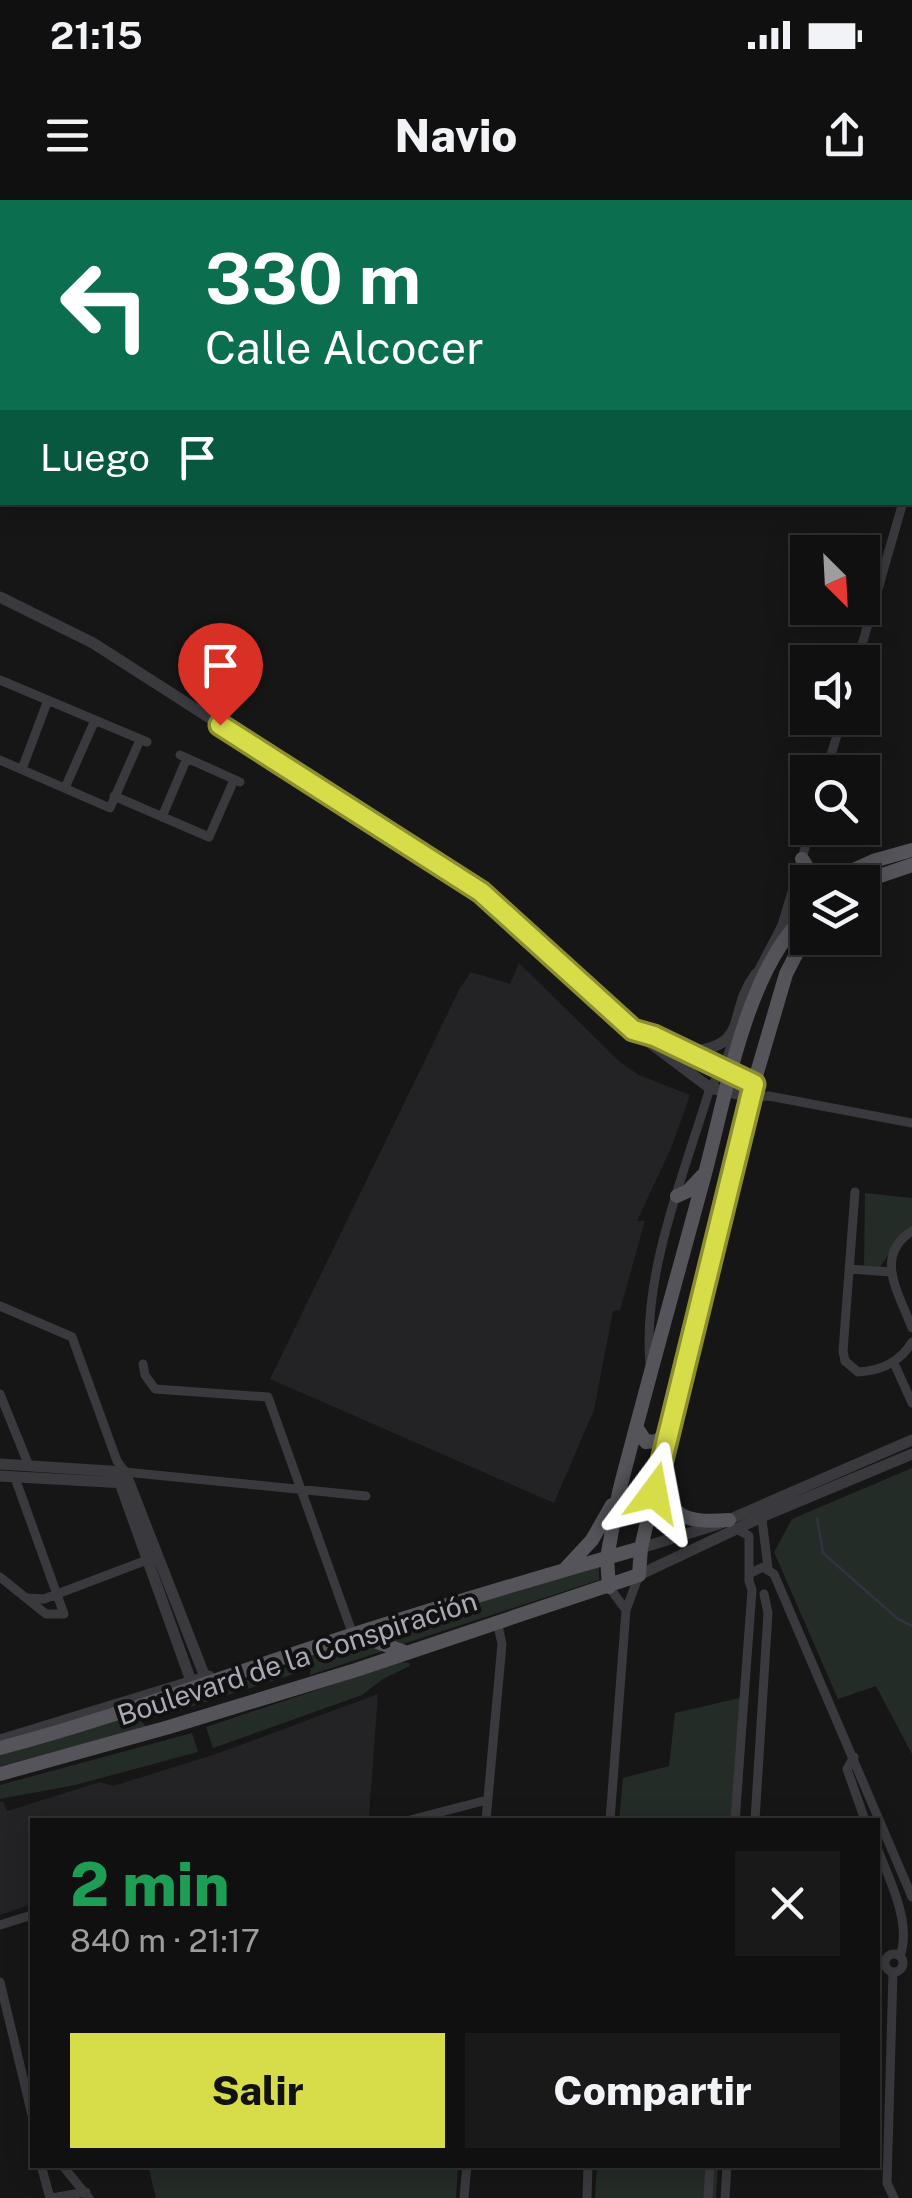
<!DOCTYPE html>
<html lang="es">
<meta charset="utf-8">
<style>
:root{--surface:#101011;--page:#19191a;--text:#f1f3f6;--muted:#9c9d9f;--line:#303031;--accent:#d7dc49}
body{margin:0;font-family:"Public Sans",sans-serif;background:var(--page);color:var(--text);height:100vh;display:flex;flex-direction:column;font-size:38px;white-space:nowrap}
*{box-sizing:border-box;margin:0}
p{font-size:32px;color:var(--muted)}
.icon{flex:none;width:55px;height:55px;fill:none;stroke:currentColor;stroke-width:2;stroke-linecap:round;stroke-linejoin:round}
.map{position:relative;flex:1;overflow:hidden}
.panel{position:absolute;left:30px;top:1618px;width:850px;height:350px;display:flex;flex-direction:column;background:var(--surface);border-radius:0px;box-shadow:0 5px 25px #0003,0 0 0 2px var(--line)}
.panel>*{flex:none}
.hud{position:absolute;left:0px;top:0px;width:912px;height:305px;box-shadow:0 5px 25px #0003,0 0 0 2px var(--line);background:#0b6e4f;color:#fff;overflow:hidden}
.needle{width:65px;rotate:156deg}
.fabs{position:absolute;left:790px;top:335px;display:grid;gap:20px}
.fabs a{display:grid;place-items:center;width:90px;height:90px;border-radius:0px;background:var(--surface);box-shadow:0 5px 25px #0003,0 0 0 2px var(--line);font-size:50px}
.pin{position:absolute;display:grid;place-items:center;width:85px;height:85px;color:#fff;margin:-102px -42px;border-radius:50% 50% 50% 0;rotate:-45deg;box-shadow:0 0 10px #0007}
.pin .icon{rotate:45deg}
.me{position:absolute;width:110px;margin:-55px;rotate:13deg;stroke-linejoin:round;filter:drop-shadow(0 0 8px #0008)}
.turn{display:flex;align-items:center;gap:35px;height:210px;padding:0 40px;font-size:45px}
.turn .icon{width:130px;height:130px;stroke-width:2.5}
.turn b{display:block;font-size:70px;line-height:85px}
.then{display:flex;align-items:center;height:95px;padding:0 40px;background:#0003;gap:20px;font-size:38px}
.round{display:grid;place-items:center;flex:none;width:105px;height:105px;border-radius:0px;background:var(--page)}
.headline{display:flex;align-items:center;justify-content:space-between;height:170px;padding:0 40px}
h1{font-size:60px;font-weight:800;line-height:75px;color:#1e9e55}
.button{display:flex;gap:20px;margin-top:auto;padding:20px 40px}
.button a{flex:1;height:115px;border-radius:0px;background:var(--accent);color:#111;font-size:40px;font-weight:800;line-height:115px;text-align:center}
.button a+a{background:var(--page);color:var(--text)}
.status{display:flex;justify-content:space-between;align-items:center;height:70px;padding:0 50px;background:var(--surface);direction:ltr}
.status svg{height:28px;fill:currentColor}
header{display:flex;justify-content:space-between;align-items:center;height:130px;padding:0 40px;background:var(--surface);font-size:45px;font-weight:800}
.map>svg:first-child{display:block}
.built{fill:#232224}
.green{fill:#242c28}
.lines{fill:none;stroke-linecap:round;stroke-linejoin:round}
.stream{stroke:#30343f;stroke-width:2.5}
.minor{stroke:#3a393e;stroke-width:9}
.tertiary{stroke:#3a393e;stroke-width:11}
.primary{stroke:#55545a;stroke-width:14}
.route-casing{stroke:#8c8f2f;stroke-width:25}
.route{stroke:#d7dc49;stroke-width:18}
.labels{text-anchor:middle;stroke-width:8;stroke-linejoin:round;paint-order:stroke}
.street-label{font-size:28px;fill:#aaa9b6;stroke:#111112}
</style>
<div class="status"><b>21:15</b><svg viewBox="0 0 49 12"><path d="M0 12V9h3v3zM5 12V6h3v6zM10 12V3h3v9zM15 12V0h3v12zM26 1h20v11H26zM47 4h2v5h-2z"/></svg></div>
<header><svg class="icon" aria-label="menu" viewBox="0 0 24 24"><path d="M4 6h16M4 12h16M4 18h16"/></svg>Navio<svg class="icon" aria-label="share" viewBox="0 0 24 24"><path d="M12 15V3M7 8l5-5 5 5M5 13v7h14v-7"/></svg></header>
<div class="map">
<svg width="912" height="1998" viewBox="0 0 912 1998">
<rect width="100%" height="100%" fill="#161617"/>
<path class="built" d="M519,763l101,99 19,13 51,20 -18,51 -35,75h8l-25,89 -7,1 -19,99 -40,93 -284,-124 190,-391 11,-16 39,12z
M378,1494l-9,122 -12,4h-325v84l-32,11v-113l3,-1 4,10 93,-29 13,4 103,-32z"/>
<path class="green" d="M865,993l47,5v29l-9,6 -23,34 -16,-1z
M912,1268v286l-36,-68 -38,13 -64,-147 18,-33z
M599,1364v16l-199,65 -13,-9 -18,-3z
M361,1445l28,4 -79,26 1,-10 -6,-9z
M400,1462l9,1 1,3 -27,13 -21,16 -149,53 -7,-21z
M294,1465l4,2 -1,6 -141,45 -3,-2 1,-6z
M748,1496l-8,124h-121l4,-42 46,-12 6,-53z
M140,1509v10l7,9 -147,38v-15z
M192,1533l6,19 -123,33 -75,14v-14z
M148,1965h310l-2,33h-300z
M597,1965h121l-2,33h-121z"/>
<g class="lines">
<path class="stream" d="M817,1318l6,35 75,66 14,7"/>
<path class="minor" d="M910,280l2,-7
M857,462l46,-160
M0,480l147,62
M180,555l60,27
M0,560l110,48 30,-68
M22,569l26,-69
M826,572l16,-54
M65,588l30,-68
M114,596l95,41 25,-57
M162,617l25,-59
M782,725l29,-97
M755,777l26,-50 27,-25
M752,897l17,-1 143,27
M855,992l-12,159 2,10 13,11c22,-1 42,-10 54,-30
M912,1031c-39,25 -13,62 0,97
M849,1069l42,3
M0,1106l72,31 45,124 8,11 241,24
M894,1163l18,40
M143,1164l2,11 10,14 113,8 85,238
M650,1164c-8,-90 34,-190 60,-276l12,-18 10,-26
M0,1194l29,72
M761,1311l7,57
M751,1373l12,-6 11,7 138,323
M0,1377l46,37h18l-49,-136
M609,1387l17,23
M28,1398l16,1 103,-39
M854,1557l-7,12 18,51
M410,1620l77,-20
M486,1620l16,-176 -5,-23
M610,1620l16,-210 13,-35
M735,1620l17,-230 -3,-9v-45l-12,-7
M755,1620l13,-207 -4,-19
M878,1650c12,31 34,74 22,106
M0,1725l32,-10
M885 1763a9 9 0 1 1 18 0a9 9 0 1 1-18 0Z
M893,1772l-6,211 7,15
M0,1782l32,133
M41,1965l9,33
M62,1965l27,33
M52,1998l34,-6
M464,1998l3,-33
M587,1998l1,-33
M708,1998l2,-33
M725,1998l2,-33"/>
<path class="tertiary" d="M0,397l93,46 388,249 152,138 77,58 42,9
M651,835l103,48
M687,852c66,-6 39,-38 69,-78
M0,1264l125,8 80,205
M116,1272l75,209
M0,1276l126,7
M641,1348l78,-24 193,-84
M639,1375l125,-59 148,-62
M0,1540l209,-64"/>
<path class="primary" d="M802,659l10,16 17,6 44,-20 39,-11
M862,682l50,-17
M677,996l11,-5 14,-15
M636,1227l10,15 12,-1 9,-11
M660,1272c8,47 26,51 69,48
M566,1368l26,-28 20,-35
M609,1387l-2,-29 12,-66c27,-104 56,-208 84,-311 22,-79 42,-213 105,-268
M353,1440l21,1 31,11
M0,1548c111,-29 218,-70 327,-105 104,-34 209,-65 314,-95
M0,1574l169,-47 187,-57 283,-95 2,-27 19,-82 94,-383 32,-109 22,-43"/>
</g>
<g class="lines">
<g class="route-casing">
<path id="route" d="M220,525l261,167 152,138 21,6 100,48 -100,409"/>
</g>
<use href="#route" class="route"/>
</g>
<g class="labels">
<g class="street-label">
<text transform="translate(297 1458) rotate(-18)" y="10">Boulevard de la Conspiración</text>
</g>
</g>
</svg>
<div class="fabs">
<a><svg class="needle" viewBox="-14 -14 28 28"><path d="M0-13l5 13h-10z" fill="#e53935"/><path d="M0 13l5-13h-10z" fill="#9c9d9f"/></svg></a>
<a><svg class="icon" aria-label="sound" viewBox="0 0 24 24"><path d="M4 9h4l5-4v14l-5-4H4zM17 9q2 3 0 6"/></svg></a>
<a><svg class="icon" aria-label="search" viewBox="0 0 24 24"><circle cx="10" cy="10" r="6"/><path d="M15 15l6 6"/></svg></a>
<a><svg class="icon" aria-label="layers" viewBox="0 0 24 24"><path d="M12 4l9 5-9 5-9-5zM3 14l9 5 9-5"/></svg></a>
</div>
<div class="pin" style="left:220px;top:525px;background:#d93025"><svg class="icon" aria-label="arrive" viewBox="0 0 24 24"><path d="M6 21V4h12l-3 4 3 4H6"/></svg></div>
<svg class="me" style="left:654px;top:1293px" viewBox="-20 -20 40 40"><path d="M0-17L14 15 0 8-14 15z" fill="#d7dc49" stroke="#fff" stroke-width="4"/></svg>
<div class="hud">
<div class="turn"><svg class="icon" aria-label="left" viewBox="0 0 24 24"><path d="M17 20v-9H6M10 6l-5 5 5 5"/></svg><div><b>330 m</b>Calle Alcocer</div></div>
<div class="then">Luego<svg class="icon" aria-label="arrive" viewBox="0 0 24 24"><path d="M6 21V4h12l-3 4 3 4H6"/></svg></div>
</div>
<section class="panel">
<div class="headline"><div><h1>2 min</h1><p>840 m · 21:17</p></div><a class="round"><svg class="icon" aria-label="close" viewBox="0 0 24 24"><path d="M6 6l12 12M18 6L6 18"/></svg></a></div>
<div class="button"><a>Salir</a><a>Compartir</a></div>
</section>
</div>
